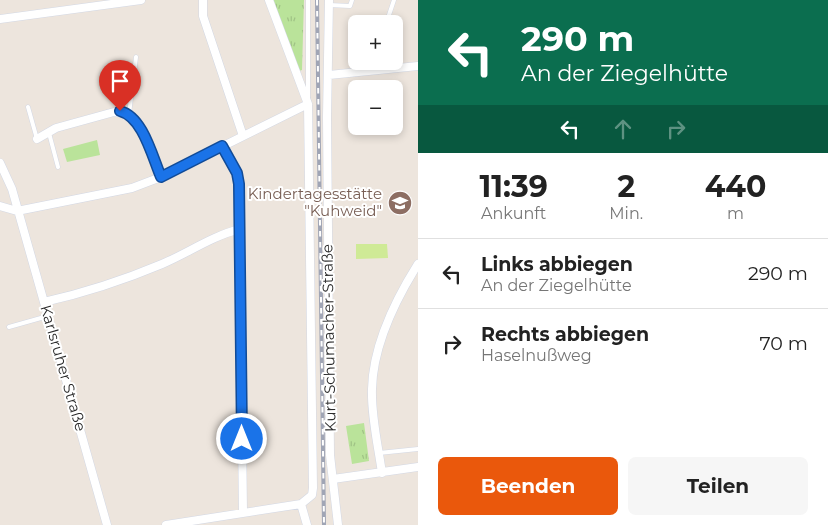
<!DOCTYPE html>
<html lang="de">
<meta charset="utf-8">
<style>
:root{--surface:#fff;--page:#f6f6f6;--text:#222;--muted:#767676;--line:#e0e0e0;--accent:#ea580c}
body{margin:0;font-family:Montserrat,sans-serif;background:var(--page);color:var(--text);height:100vh;display:flex;flex-direction:column;font-size:19px;white-space:nowrap}
*{box-sizing:border-box;margin:0}
p{font-size:16px;color:var(--muted)}
.icon{flex:none;width:28px;height:28px;fill:none;stroke:currentColor;stroke-width:2;stroke-linecap:round;stroke-linejoin:round}
.map{position:relative;flex:1;overflow:hidden}
.side{display:flex;flex-direction:column;background:var(--surface);width:410px}
.side>*{flex:none}
.top-card{background:#0b6e4f;color:#fff;overflow:hidden}
.buttons{position:absolute;left:348px;top:15px;display:grid;gap:10px}
.buttons a{display:grid;place-items:center;width:55px;height:55px;border-radius:8px;background:var(--surface);box-shadow:0 2px 8px #0003;font-size:25px}
.pin{position:absolute;display:grid;place-items:center;width:42px;height:42px;color:#fff;margin:-51px -21px;border-radius:50% 50% 50% 0;rotate:-45deg;box-shadow:0 0 5px #0007}
.pin .icon{rotate:45deg}
.me{position:absolute;width:55px;margin:-28px;rotate:0deg;stroke-linejoin:round;filter:drop-shadow(0 0 4px #0008)}
.turn{display:flex;align-items:center;gap:18px;height:105px;padding:0 20px;font-size:22px}
.turn .icon{width:65px;height:65px;stroke-width:2.5}
.turn b{display:block;font-size:35px;line-height:42px}
.lanes{display:flex;align-items:center;height:48px;padding:0 20px;background:#0003;justify-content:center;gap:25px;direction:ltr}
.lanes .off{opacity:.35}
.eta{display:flex;justify-content:space-evenly;align-items:center;height:85px;text-align:center}
.eta b{font-size:30px;font-weight:700;line-height:35px}
.button{display:flex;gap:10px;margin-top:auto;padding:10px 20px}
.button a{flex:1;height:58px;border-radius:8px;background:var(--accent);color:#fff;font-size:20px;font-weight:700;line-height:58px;text-align:center}
.button a+a{background:var(--page);color:var(--text)}
ul{padding:0;list-style:none}
li{display:flex;align-items:center;gap:15px;height:70px;padding:0 20px;border-top:1px solid var(--line)}
li div{flex:1}
li b{display:block;font-size:19px}
li em{font-style:normal}
main{display:flex;flex:1;min-height:0}
.map>svg:first-child{display:block}
.grass{fill:#bae39a}
.park{fill:url(#park-tufts)}
.pitch{fill:#cfea96}
.lines{fill:none;stroke-linecap:round;stroke-linejoin:round}
.lane-casing{stroke:#d3d8e4;stroke-width:5}
.street-casing{stroke:#d3d8e4;stroke-width:9}
.lane{stroke:#fff;stroke-width:4}
.street{stroke:#fff;stroke-width:8}
.rail-casing{stroke:#a0a5b5;stroke-width:4}
.rail{stroke:#fff;stroke-width:2;stroke-dasharray:5.5;stroke-linecap:butt}
.route-casing{stroke:#114b97;stroke-width:12}
.route{stroke:#1a73e8;stroke-width:9}
.labels{text-anchor:middle;stroke-width:4;stroke-linejoin:round;paint-order:stroke}
.education-label{font-size:15px;fill:#785e54;stroke:#fff;text-anchor:end}
.street-label{font-size:15px;fill:#2b2b2b;stroke:#fff}
</style>
<main>
<div class="map">
<svg width="418" height="525" viewBox="0 0 418 525">
<defs>
<pattern id="park-tufts" width="24" height="20" patternUnits="userSpaceOnUse" patternTransform="scale(1.25)"><rect width="24" height="20" fill="#bae39a"/><path d="M3 7l-1-3M5 7V3M7 7l1-3M15 17l-1-3M17 17v-4M19 17l1-3" fill="none" stroke="#a0c385"/></pattern>
</defs>
<rect width="100%" height="100%" fill="#ede5dd"/>
<path class="grass" d="M97,140l3,15 -33,7 -4,-13z"/>
<path class="park" d="M273,0h31l-2,70 -3,1z
M364,423l5,38 -17,3 -6,-38z"/>
<path class="pitch" d="M356,244h31l1,14 -32,1z"/>
<g class="lines">
<g class="lane-casing">
<path id="lane" d="M308,0v98
M329,5l21,1 2,-6
M386,24l8,-24
M370,71l3,-10
M28,107l9,32
M129,114l7,-57
M49,133l9,34
M9,327l39,-11
M379,453l39,-4"/>
</g>
<g class="street-casing">
<path id="street" d="M203,0v16l40,120
M329,0l-2,117 3,338 8,70
M0,19l141,-19
M329,75l89,-9
M37,139l19,-11 58,-16 15,2 8,7 24,56
M222,146l15,27 2,11 4,329
M0,163l12,26 95,336
M0,206l17,5 115,-23 29,-11 147,-73
M44,302c40,-9 80,-22 118,-38 26,-11 50,-28 78,-35
M382,473c-4,-28 -11,-57 -10,-84 1,-43 24,-90 46,-125
M333,479l85,-12
M301,504l6,21
M166,525l135,-21 11,-9 1,-7 -5,-384 -39,-104"/>
</g>
<use href="#lane" class="lane"/>
<use href="#street" class="street"/>
<g class="rail-casing">
<path id="rail" d="M317,0l7,525"/>
</g>
<use href="#rail" class="rail"/>
</g>
<g class="lines">
<g class="route-casing">
<path id="route" d="M120,111c23,6 32,45 41,66l61,-31 15,27 2,11 3,255"/>
</g>
<use href="#route" class="route"/>
</g>
<defs>
<g id="school-disc" transform="scale(1.25)"><circle r="9.5" fill="#8d6e63" stroke="#fff"/><path d="M0-5L7-2L0 1L-7-2ZM-4 1L0 2.5L4 1V4Q0 6-4 4Z" fill="#fff"/></g>
</defs>
<g fill-rule="evenodd">
<use href="#school-disc" x="400" y="203"/>
</g>
<g class="labels">
<g class="education-label">
<text x="382" y="199">Kindertagesstätte<tspan x="382" dy="17">"Kuhweid"</tspan></text>
</g>
<g class="street-label">
<text transform="translate(329 338) rotate(-91)" y="5">Kurt-Schumacher-Straße</text>
<text transform="translate(63 368) rotate(74)" y="5">Karlsruher Straße</text>
</g>
</g>
</svg>
<div class="buttons">
<a>+</a>
<a>−</a>
</div>
<div class="pin" style="left:120px;top:111px;background:#d93025"><svg class="icon" aria-label="arrive" viewBox="0 0 24 24"><path d="M6 21V4h12l-3 4 3 4H6"/></svg></div>
<svg class="me" style="left:242px;top:439px" viewBox="-20 -20 40 40"><circle r="17" fill="#1a73e8" stroke="#fff" stroke-width="3"/><path d="M0-11L8 9 0 5-8 9z" fill="#fff"/></svg>
</div>
<section class="side">
<div class="top-card">
<div class="turn"><svg class="icon" aria-label="left" viewBox="0 0 24 24"><path d="M17 20v-9H6M10 6l-5 5 5 5"/></svg><div><b>290 m</b>An der Ziegelhütte</div></div>
<div class="lanes"><svg class="icon" aria-label="left" viewBox="0 0 24 24"><path d="M17 20v-9H6M10 6l-5 5 5 5"/></svg><svg class="icon off" aria-label="ahead" viewBox="0 0 24 24"><path d="M12 20V5M6 11l6-6 6 6"/></svg><svg class="icon off" aria-label="right" viewBox="0 0 24 24"><path d="M7 20v-9h11M14 6l5 5-5 5"/></svg></div>
</div>
<div class="eta">
<div><b>11:39</b><p>Ankunft</p></div>
<div><b>2</b><p>Min.</p></div>
<div><b>440</b><p>m</p></div>
</div>
<ul>
<li><svg class="icon" aria-label="left" viewBox="0 0 24 24"><path d="M17 20v-9H6M10 6l-5 5 5 5"/></svg><div><b>Links abbiegen</b><p>An der Ziegelhütte</p></div><em>290 m</em></li>
<li><svg class="icon" aria-label="right" viewBox="0 0 24 24"><path d="M7 20v-9h11M14 6l5 5-5 5"/></svg><div><b>Rechts abbiegen</b><p>Haselnußweg</p></div><em>70 m</em></li>
</ul>
<div class="button"><a>Beenden</a><a>Teilen</a></div>
</section>
</main>
